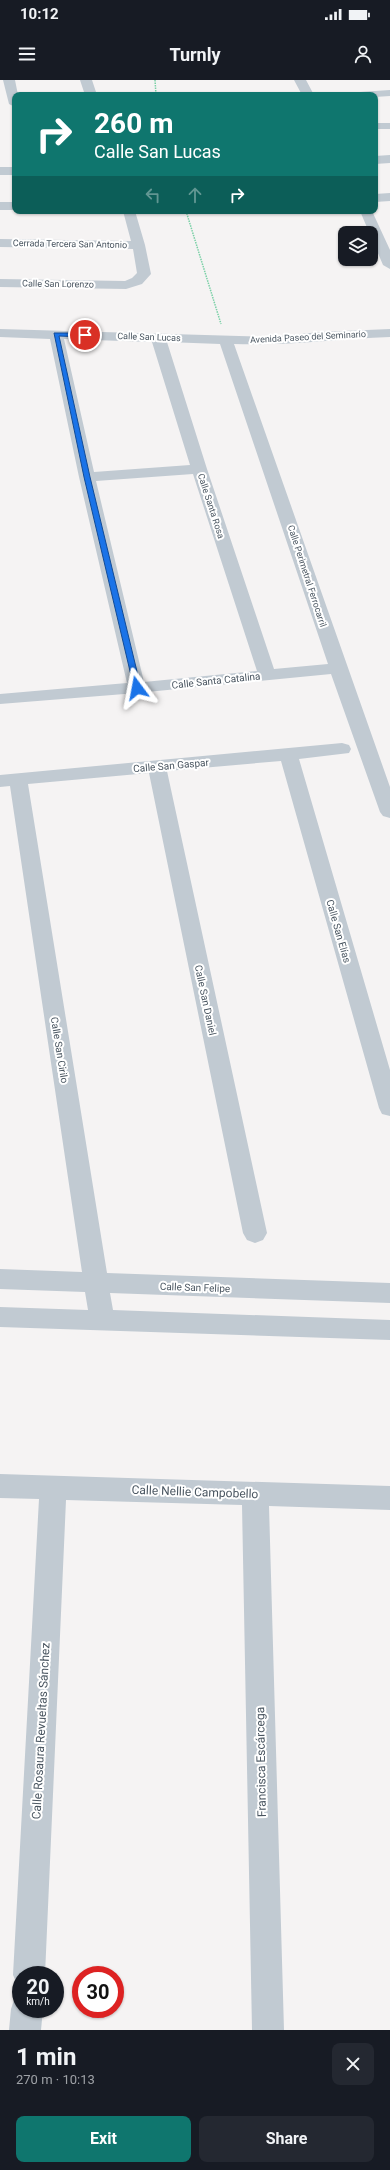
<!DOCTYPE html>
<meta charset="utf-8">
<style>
:root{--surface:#171b24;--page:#242831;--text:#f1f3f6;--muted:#9ea1a6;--accent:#0f766e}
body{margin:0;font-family:Roboto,sans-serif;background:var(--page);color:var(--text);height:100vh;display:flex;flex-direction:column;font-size:15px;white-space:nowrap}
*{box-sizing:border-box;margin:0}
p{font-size:13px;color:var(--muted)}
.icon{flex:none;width:22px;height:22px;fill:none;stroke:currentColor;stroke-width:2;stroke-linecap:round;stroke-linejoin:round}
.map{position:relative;height:1950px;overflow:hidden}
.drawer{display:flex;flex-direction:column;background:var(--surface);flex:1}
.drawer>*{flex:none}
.hud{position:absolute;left:12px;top:12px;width:366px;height:122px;border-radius:8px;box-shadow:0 1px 3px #0004;background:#0f766e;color:#fff;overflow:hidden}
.buttons{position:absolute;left:338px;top:146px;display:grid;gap:8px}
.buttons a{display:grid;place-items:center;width:40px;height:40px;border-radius:8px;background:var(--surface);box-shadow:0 1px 3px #0004;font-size:20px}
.speed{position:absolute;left:12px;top:1886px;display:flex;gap:8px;font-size:20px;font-weight:700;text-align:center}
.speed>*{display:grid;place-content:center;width:52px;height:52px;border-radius:50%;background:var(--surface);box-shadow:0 1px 3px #0004;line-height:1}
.speed small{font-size:10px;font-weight:400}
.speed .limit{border:6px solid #d22;background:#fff;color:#111}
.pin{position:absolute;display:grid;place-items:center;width:34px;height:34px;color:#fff;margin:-17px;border:2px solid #fff;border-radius:50%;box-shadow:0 1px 4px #0007}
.me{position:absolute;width:44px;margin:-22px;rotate:347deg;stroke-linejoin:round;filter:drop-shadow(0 0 3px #0008)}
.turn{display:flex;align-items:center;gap:14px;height:84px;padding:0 16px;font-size:18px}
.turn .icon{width:52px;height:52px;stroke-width:2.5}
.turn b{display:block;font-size:28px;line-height:34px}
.lanes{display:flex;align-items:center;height:38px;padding:0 16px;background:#0003;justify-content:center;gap:20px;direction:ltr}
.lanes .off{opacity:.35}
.round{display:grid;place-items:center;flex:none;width:42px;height:42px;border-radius:8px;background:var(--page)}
.headline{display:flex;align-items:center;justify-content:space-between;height:68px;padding:0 16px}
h1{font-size:24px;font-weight:700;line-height:30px}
.primary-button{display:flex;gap:8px;margin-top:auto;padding:8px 16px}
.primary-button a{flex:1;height:46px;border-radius:8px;background:var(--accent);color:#fff;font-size:16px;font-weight:700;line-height:46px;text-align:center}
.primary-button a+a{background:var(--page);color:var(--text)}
.status{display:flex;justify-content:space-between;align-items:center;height:28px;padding:0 20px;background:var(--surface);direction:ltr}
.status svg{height:11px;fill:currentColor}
header{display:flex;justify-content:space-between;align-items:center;height:52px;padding:0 16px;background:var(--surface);font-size:18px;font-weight:700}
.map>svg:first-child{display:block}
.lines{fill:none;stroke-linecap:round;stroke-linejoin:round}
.path{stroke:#7ad0a6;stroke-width:1.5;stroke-dasharray:1.5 1;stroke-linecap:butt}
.minor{fill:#c1cad2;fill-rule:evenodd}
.route{fill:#1a73e8;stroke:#114b97}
.labels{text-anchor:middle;stroke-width:4;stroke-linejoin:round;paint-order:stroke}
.far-street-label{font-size:9px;fill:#4a5661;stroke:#fff}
.street-label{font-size:10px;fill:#4a5661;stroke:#fff}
.near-street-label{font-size:12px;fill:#4a5661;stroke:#fff}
</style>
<div class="status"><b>10:12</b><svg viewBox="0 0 49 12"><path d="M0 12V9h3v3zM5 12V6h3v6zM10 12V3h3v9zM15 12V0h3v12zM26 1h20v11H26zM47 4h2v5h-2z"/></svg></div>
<header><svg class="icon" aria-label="menu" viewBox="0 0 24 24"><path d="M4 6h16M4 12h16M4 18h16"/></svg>Turnly<svg class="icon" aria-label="person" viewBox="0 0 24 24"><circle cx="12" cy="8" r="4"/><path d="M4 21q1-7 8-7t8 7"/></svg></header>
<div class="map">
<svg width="390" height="1950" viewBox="0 0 390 1950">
<rect width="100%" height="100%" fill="#f5f3f3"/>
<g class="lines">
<path class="path" d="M155,0l1,15
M186,131l35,113"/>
<path class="minor" d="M3,0h12l3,15h-3v12l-6,-3z
M80,0h12l5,15h-12z
M294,0h12l8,15h-12z
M390,10v6l-15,1v-2h-21l6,-3z
M375,43h15v6h-15z
M390,75v8l-15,1v-8z
M0,87h15v8h-15z
M390,113v8l-15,1v-8z
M0,122h15v8h-15z
M123,131h12l10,34 6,29 -9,10 -16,5 -126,-2v-8l125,2 7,-3 5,-5 -4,-24 -133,-2v-8l131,2z
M360,131h12l18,39v19l-7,-4z
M0,249l270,8 50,-5 70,-3v8c-52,2 -104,9 -156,7l156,443v31l-7,-2 -3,-4 -49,-138 -194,19 -137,11v-10l127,-11 -48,-206 -29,-138 -50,-2zM64,259l88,3 38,123 -96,7zM167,262l53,2 108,320 -54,5 -67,-200zM193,394l64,197 -113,11 -48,-201z
M342,663l7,2 2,4 -2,4 -50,6 91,311v46l-8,-2 -3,-6 -98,-347 -114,10 100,462 -4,7 -8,3 -8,-3 -4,-7 -94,-460 -121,11 79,489 283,10v20l-280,-10 3,17 277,10v20l-390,-13v-20l88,3 -3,-18 -85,-3v-20l82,3 -72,-486 -10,1v-12z
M0,1394l390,12v24l-121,-4 15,524h-32l-10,-525 -176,-5 -21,475h-24v13l-3,-2 -5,-11 26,-476 -39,-1z
M21,1915v14h22l-2,21h-32l2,-21 4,-12z"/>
</g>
<path class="route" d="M54,253h31l3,2 -3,2 -26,-1 31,141 51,211 -4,2 -3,-2 -50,-211z"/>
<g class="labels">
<g class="far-street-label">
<text transform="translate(70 164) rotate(1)" y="3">Cerrada Tercera San Antonio</text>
<text transform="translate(58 204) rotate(1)" y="3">Calle San Lorenzo</text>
<text transform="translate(149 257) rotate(2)" y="3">Calle San Lucas</text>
<text transform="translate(308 257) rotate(-3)" y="3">Avenida Paseo del Seminario</text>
<text transform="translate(211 426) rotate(72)" y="3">Calle Santa Rosa</text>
<text transform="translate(307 496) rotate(72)" y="3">Calle Perimetral Ferrocarril</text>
</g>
<g class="street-label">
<text transform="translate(216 600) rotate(-6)" y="4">Calle Santa Catalina</text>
<text transform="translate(171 685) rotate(-5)" y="4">Calle San Gaspar</text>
<text transform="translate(339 851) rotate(74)" y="4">Calle San Elías</text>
<text transform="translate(206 920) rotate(78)" y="4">Calle San Daniel</text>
<text transform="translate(60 970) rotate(81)" y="4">Calle San Cirilo</text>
<text transform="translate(195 1207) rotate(2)" y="4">Calle San Felipe</text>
</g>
<g class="near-street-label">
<text transform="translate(195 1412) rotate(2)" y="4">Calle Nellie Campobello</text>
<text transform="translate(41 1651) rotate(-87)" y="4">Calle Rosaura Revueltas Sánchez</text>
<text transform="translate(261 1682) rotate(-91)" y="4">Francisca Escárcega</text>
</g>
</g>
</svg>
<div class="buttons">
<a><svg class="icon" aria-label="layers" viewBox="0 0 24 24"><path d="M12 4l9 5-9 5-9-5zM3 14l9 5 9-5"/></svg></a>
</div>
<div class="speed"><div>20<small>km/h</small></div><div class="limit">30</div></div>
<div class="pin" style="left:85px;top:255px;background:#d93025"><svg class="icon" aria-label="arrive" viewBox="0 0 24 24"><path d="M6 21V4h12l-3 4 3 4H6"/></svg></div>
<svg class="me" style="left:137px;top:608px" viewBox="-20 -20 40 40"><path d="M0-17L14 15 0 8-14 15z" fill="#1a73e8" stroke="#fff" stroke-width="4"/></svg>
<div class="hud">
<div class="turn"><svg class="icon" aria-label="right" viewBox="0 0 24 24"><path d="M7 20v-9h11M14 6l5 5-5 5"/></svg><div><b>260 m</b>Calle San Lucas</div></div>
<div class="lanes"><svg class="icon off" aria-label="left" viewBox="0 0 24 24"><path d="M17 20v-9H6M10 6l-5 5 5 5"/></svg><svg class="icon off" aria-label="ahead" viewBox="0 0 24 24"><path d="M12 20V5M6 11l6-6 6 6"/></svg><svg class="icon" aria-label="right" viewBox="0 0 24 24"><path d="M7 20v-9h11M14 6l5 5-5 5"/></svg></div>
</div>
</div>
<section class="drawer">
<div class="headline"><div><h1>1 min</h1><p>270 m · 10:13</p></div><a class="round"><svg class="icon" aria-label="close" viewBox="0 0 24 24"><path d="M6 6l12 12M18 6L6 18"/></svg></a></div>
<div class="primary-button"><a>Exit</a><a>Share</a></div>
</section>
